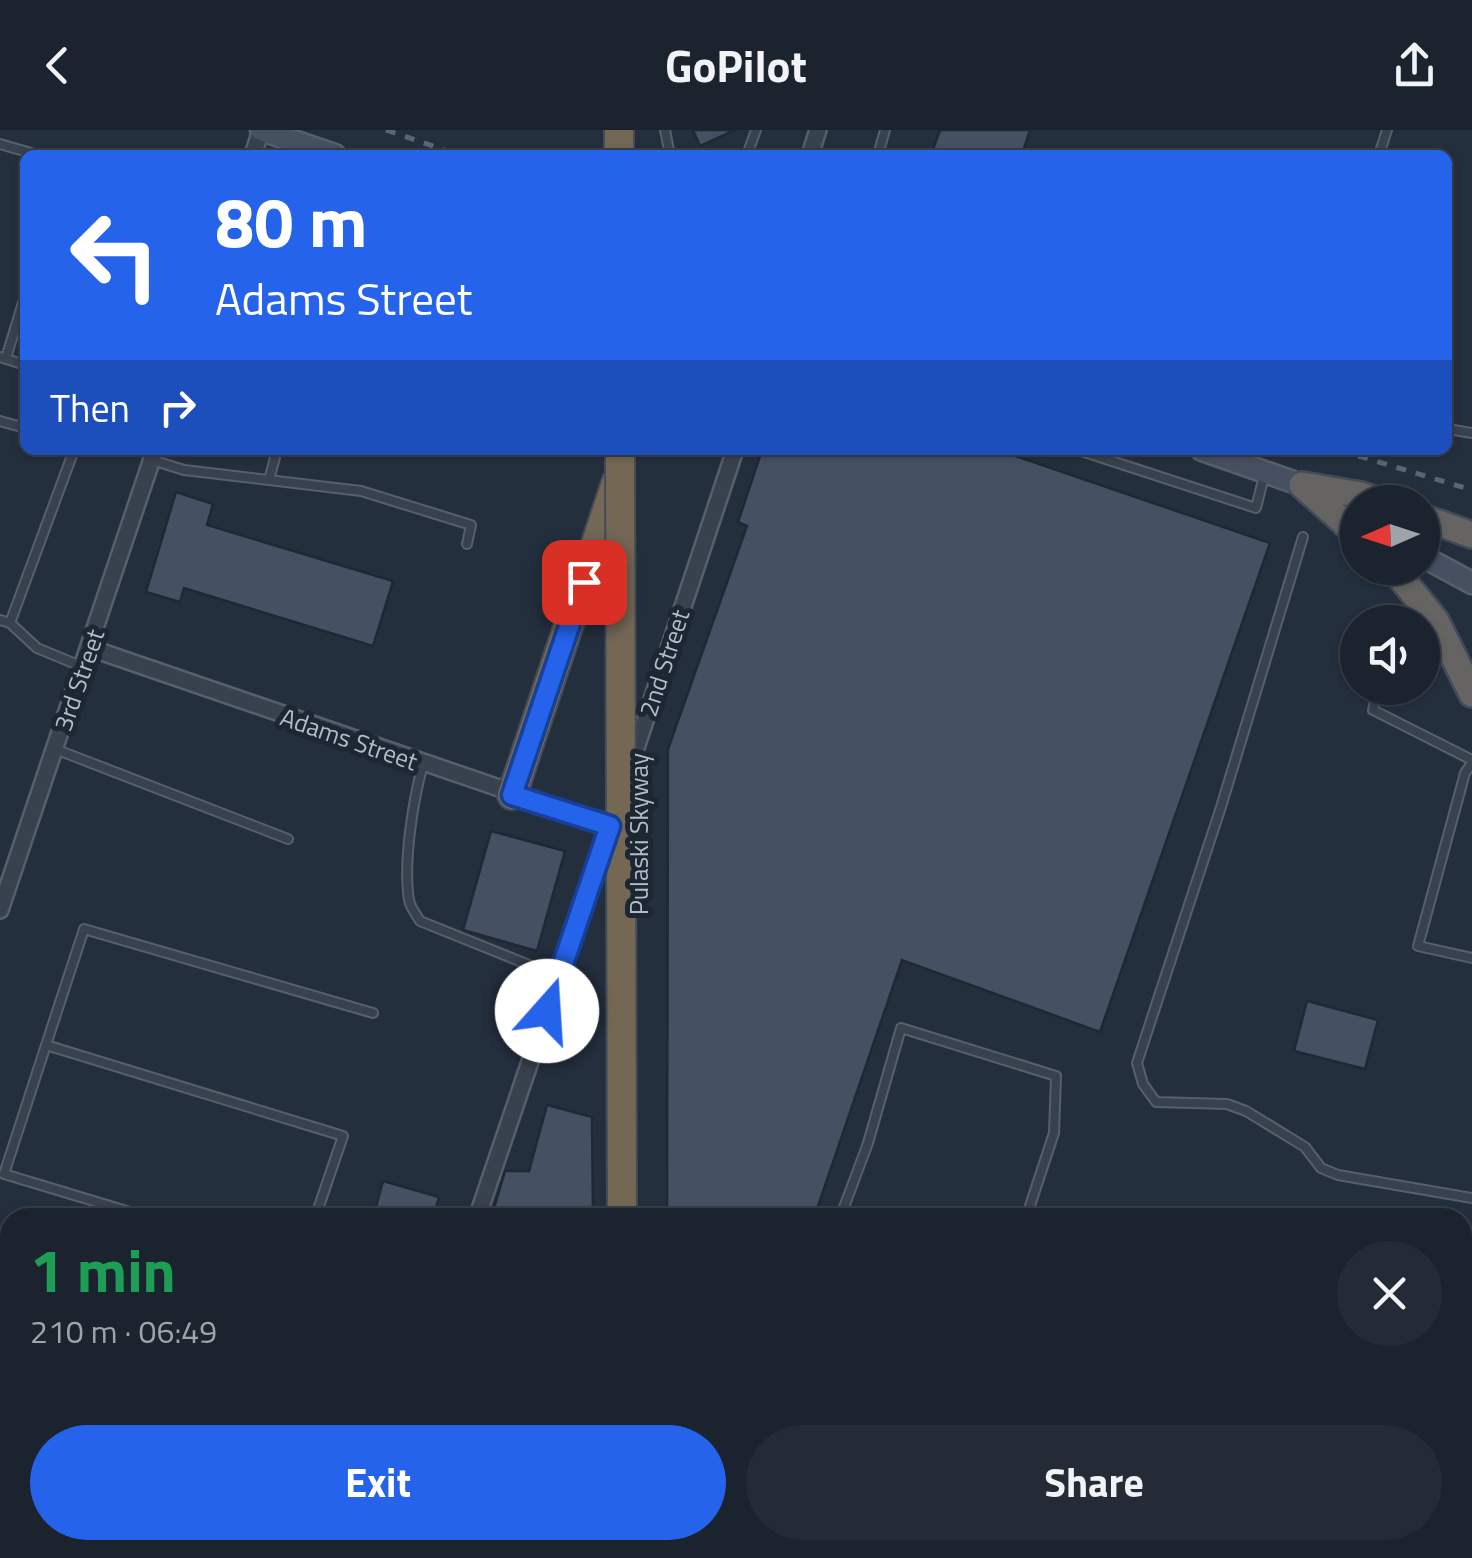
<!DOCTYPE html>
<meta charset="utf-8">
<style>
:root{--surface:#1b232e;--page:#242b36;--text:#f1f3f6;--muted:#a0a4aa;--line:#39404a;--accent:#2563eb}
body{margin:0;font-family:"Titillium Web",sans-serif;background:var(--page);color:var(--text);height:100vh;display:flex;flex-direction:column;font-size:38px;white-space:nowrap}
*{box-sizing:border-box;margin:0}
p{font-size:32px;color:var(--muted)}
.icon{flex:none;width:55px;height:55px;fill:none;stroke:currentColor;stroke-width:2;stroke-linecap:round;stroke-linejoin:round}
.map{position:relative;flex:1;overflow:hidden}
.panel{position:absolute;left:0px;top:1078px;width:1472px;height:352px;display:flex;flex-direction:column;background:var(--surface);border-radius:30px 30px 0 0;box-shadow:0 2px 8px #0004,0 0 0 2px var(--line)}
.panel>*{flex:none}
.hud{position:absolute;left:20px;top:20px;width:1432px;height:305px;border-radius:15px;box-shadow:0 2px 8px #0004,0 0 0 2px var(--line);background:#2563eb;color:#fff;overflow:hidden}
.needle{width:65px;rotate:267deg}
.buttons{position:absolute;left:1340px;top:355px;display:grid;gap:20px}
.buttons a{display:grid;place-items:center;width:100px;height:100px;border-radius:50%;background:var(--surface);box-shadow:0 2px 8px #0004,0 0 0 2px var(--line);font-size:50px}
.pin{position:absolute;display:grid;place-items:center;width:85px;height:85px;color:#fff;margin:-42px;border-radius:20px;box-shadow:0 5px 15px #0006}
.me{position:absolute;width:110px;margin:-55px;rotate:19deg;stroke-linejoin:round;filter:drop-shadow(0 0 8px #0008)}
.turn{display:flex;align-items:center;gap:35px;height:210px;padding:0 30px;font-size:45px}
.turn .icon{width:130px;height:130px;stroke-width:2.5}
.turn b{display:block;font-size:70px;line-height:85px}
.then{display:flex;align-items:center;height:95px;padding:0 30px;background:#0003;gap:20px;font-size:38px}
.round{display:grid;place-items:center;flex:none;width:105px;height:105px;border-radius:52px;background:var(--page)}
.head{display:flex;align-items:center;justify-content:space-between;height:170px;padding:0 30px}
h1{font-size:60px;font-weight:700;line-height:75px;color:#1e9e55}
.cta{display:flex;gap:20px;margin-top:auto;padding:20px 30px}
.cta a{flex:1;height:115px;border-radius:60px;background:var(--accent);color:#fff;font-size:40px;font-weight:700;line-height:115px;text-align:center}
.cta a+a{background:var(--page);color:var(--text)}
header{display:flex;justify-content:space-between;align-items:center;height:130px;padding:0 30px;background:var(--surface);font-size:45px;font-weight:700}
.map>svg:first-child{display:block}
.building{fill:#455162;stroke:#1f2835;stroke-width:2.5}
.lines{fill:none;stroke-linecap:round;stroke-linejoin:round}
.service-casing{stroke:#565f6c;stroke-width:12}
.minor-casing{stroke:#565f6c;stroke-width:20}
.secondary-casing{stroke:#565f6c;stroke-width:25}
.trunk-casing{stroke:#434c59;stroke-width:30}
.motorway-casing{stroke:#434c59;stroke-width:32}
.service{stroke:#38414e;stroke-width:8}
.minor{stroke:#38414e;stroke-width:15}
.secondary{stroke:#465061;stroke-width:20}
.trunk{stroke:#656462;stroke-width:25}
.motorway{stroke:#746855;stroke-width:28}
.rail{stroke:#5a6575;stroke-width:5;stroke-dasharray:10 10;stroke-linecap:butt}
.motorway-bridge-casing{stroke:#434c59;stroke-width:32;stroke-linecap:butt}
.motorway-bridge{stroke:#746855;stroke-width:28}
.route-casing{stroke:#184099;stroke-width:25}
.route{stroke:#2563eb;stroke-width:18}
.labels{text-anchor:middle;stroke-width:10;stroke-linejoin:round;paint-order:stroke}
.street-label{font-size:25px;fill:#b4bcc9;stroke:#1d2633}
</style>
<header><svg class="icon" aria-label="back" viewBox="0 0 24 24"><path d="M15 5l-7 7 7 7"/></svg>GoPilot<svg class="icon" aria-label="share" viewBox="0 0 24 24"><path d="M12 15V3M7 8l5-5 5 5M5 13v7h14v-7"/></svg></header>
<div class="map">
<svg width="1472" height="1428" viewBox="0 0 1472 1428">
<rect width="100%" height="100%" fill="#242f3e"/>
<path class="building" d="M693,0h42l-35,16z
M940,0h90l-8,25h-91z
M762,320h236l272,93 -170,489 -198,-72 -88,258h-147l1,-469 79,-223 -9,-4z
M176,362l37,12 -6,21 186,56 -20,65 -189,-58 -4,14 -34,-10z
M491,701l74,20 -28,100 -74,-21z
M1307,871l71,19 -13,49 -71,-18z
M547,975l45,12 1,101h-102l14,-47h24z
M383,1051l56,16 -6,21h-60z"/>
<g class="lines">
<g class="service-casing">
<path id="service" d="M665,0l5,25
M0,14l38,11
M747,25l9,-25
M878,25l7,-25
M1379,25l8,-25
M0,227l25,8
M6,228l19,-62
M0,291l25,7
M1448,299l24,4
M1078,320l178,58 8,-32
M152,330l32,10 177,21 110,34 -4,19
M269,350l8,-30
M1303,407l-82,270 -84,256 6,21 13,18 71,2 19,7 59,36 16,21 17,7 134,23
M0,490l10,3 27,25 46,19
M10,493l64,-173
M1378,558l-5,22 99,50
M55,619l233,90
M1472,633l-7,10 -47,173 54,12
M423,634c-10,37 -20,98 -14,136 1,7 7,14 11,21l139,56
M46,915l38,-116 289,84
M150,1088l-146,-44 42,-129 297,91 -28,82
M840,1088l28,-75 33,-115 155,48 -2,57 -28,85
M0,1113l10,3
M1177,1420l53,8
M76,1428l2,-8
M197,1428l1,-8
M319,1428l2,-8
M452,1428l1,-8
M698,1428l2,-8"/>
</g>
<g class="minor-casing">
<path id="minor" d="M253,25l8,-25
M810,25l8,-25
M90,518l520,178
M629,639l106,-319
M0,780l155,-460
M477,1088l137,-404
M0,1201l10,1
M1399,1420l46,8"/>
</g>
<g class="secondary-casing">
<path id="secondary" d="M261,0l74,25
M1202,320l100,35 56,31
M1422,426l50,27"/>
</g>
<g class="trunk-casing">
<path id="trunk" d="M1302,355l59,10 21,7
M1302,355l56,50
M1422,387l50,18
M1393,438l43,53 36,73"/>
</g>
<g class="motorway-casing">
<path id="motorway" d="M619,0v25
M512,665l104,-312
M641,1420v8"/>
</g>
<use href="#service" class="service"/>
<use href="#minor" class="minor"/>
<use href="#secondary" class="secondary"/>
<use href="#trunk" class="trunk"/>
<use href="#motorway" class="motorway"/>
<path class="rail" d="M386,0l73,25
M1339,320l133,40"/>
<g class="motorway-bridge-casing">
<path id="motorway-bridge" d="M620,320l2,768"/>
</g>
<use href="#motorway-bridge" class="motorway-bridge"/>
</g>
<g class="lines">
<g class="route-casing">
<path id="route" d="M547,881l63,-185 -98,-31 72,-213"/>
</g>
<use href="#route" class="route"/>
</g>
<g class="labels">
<g class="street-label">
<text transform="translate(664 533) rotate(-72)" y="9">2nd Street</text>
<text transform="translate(79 550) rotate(-71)" y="9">3rd Street</text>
<text transform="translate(349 609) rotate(19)" y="9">Adams Street</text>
<text transform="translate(639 704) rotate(-90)" y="9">Pulaski Skyway</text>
</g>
</g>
</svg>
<div class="buttons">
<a><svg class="needle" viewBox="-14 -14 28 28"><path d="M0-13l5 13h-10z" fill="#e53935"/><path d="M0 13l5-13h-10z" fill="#a0a4aa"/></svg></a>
<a><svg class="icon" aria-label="sound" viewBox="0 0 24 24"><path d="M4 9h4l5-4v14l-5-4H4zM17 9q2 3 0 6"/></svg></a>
</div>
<div class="pin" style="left:584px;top:452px;background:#d93025"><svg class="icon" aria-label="arrive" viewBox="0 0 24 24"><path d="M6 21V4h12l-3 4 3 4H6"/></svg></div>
<svg class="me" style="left:547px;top:881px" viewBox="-20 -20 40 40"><circle r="19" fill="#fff"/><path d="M0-13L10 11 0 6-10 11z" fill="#2563eb"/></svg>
<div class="hud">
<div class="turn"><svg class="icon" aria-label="left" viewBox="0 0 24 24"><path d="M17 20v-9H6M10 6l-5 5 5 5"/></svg><div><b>80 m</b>Adams Street</div></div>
<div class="then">Then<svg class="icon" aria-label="right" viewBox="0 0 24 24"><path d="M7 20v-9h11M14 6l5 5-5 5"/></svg></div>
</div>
<section class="panel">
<div class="head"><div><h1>1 min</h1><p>210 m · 06:49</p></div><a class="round"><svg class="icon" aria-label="close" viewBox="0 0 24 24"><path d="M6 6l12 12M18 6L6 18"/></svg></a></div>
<div class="cta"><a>Exit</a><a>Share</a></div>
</section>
</div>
